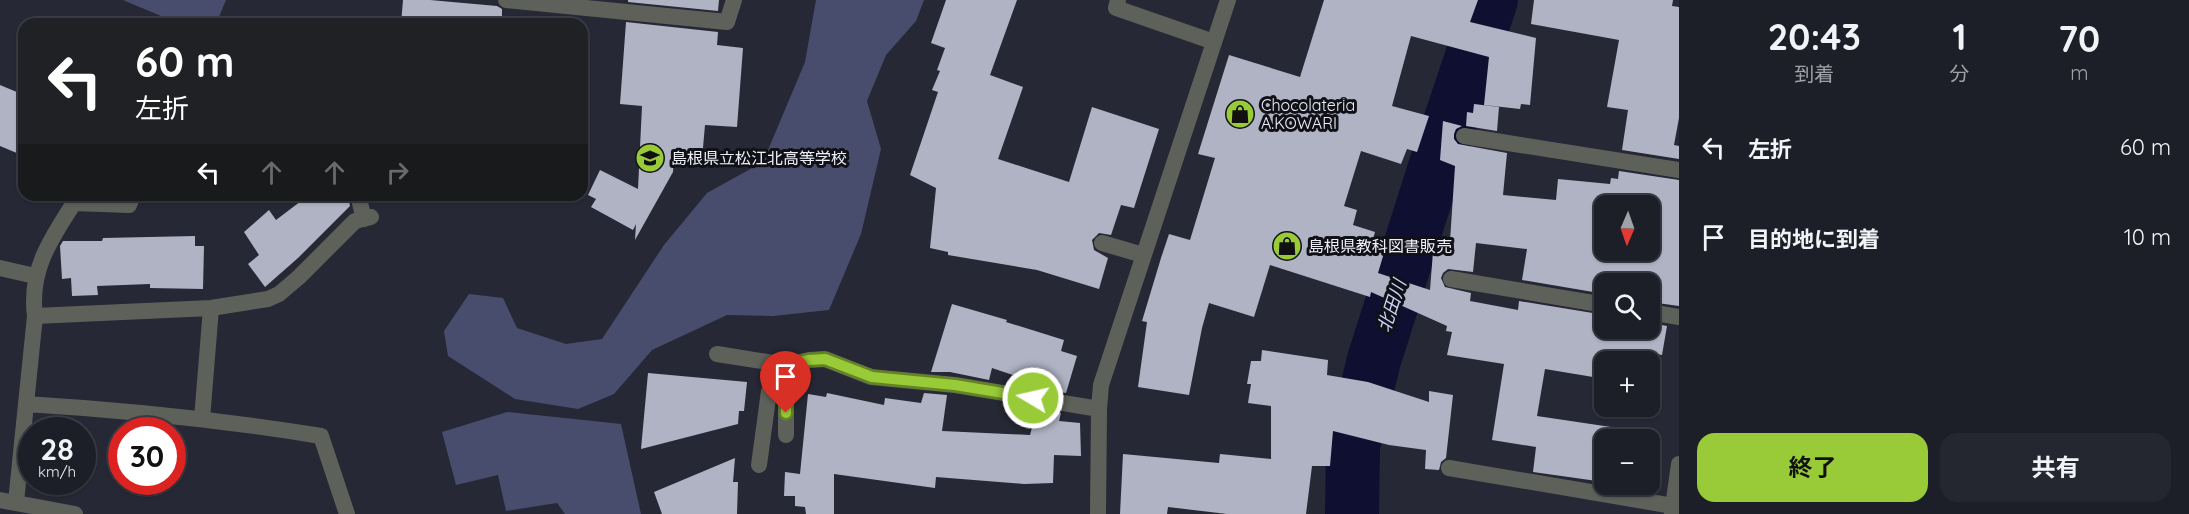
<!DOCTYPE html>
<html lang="ja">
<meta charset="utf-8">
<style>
:root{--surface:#1c1e28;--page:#252730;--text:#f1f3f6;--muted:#a0a2a8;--line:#3a3c45;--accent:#98cb37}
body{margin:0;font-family:Quicksand,"Noto Sans JP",sans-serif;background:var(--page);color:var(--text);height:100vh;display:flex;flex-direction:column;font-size:22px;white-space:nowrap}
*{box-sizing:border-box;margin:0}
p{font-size:20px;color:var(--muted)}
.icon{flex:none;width:33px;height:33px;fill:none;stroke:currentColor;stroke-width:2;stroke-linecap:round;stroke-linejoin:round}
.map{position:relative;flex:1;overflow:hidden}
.sheet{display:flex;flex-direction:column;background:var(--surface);width:510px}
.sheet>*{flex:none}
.banner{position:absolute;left:18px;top:18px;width:570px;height:183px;border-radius:18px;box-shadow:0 2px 4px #0004,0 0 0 2px var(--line);background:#202124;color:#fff;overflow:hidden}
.needle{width:39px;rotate:182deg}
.buttons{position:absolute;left:1594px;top:195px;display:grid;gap:12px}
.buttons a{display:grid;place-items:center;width:66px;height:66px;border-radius:12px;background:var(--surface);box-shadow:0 2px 4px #0004,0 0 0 2px var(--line);font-size:30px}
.speed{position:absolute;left:18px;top:417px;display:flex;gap:12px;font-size:30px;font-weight:700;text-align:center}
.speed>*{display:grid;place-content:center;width:78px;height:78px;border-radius:50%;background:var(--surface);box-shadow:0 2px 4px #0004,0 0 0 2px var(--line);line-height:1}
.speed small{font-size:15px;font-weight:400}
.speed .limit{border:9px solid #d22;background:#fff;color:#111}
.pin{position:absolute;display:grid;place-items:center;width:51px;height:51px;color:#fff;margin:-62px -26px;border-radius:50% 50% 50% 0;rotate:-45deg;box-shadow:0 0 6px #0007}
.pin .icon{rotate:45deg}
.me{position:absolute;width:66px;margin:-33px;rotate:279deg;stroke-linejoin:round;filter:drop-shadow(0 0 4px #0008)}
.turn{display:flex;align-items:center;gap:21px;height:126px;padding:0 18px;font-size:27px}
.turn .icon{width:78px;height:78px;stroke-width:2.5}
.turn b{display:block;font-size:42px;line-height:51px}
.lanes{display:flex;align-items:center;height:57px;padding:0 18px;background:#0003;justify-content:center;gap:30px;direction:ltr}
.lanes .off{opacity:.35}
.eta{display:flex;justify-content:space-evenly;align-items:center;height:102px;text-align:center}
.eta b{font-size:36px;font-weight:700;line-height:42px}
.cta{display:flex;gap:12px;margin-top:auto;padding:12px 18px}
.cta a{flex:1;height:69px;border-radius:18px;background:var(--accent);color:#111;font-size:24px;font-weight:700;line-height:69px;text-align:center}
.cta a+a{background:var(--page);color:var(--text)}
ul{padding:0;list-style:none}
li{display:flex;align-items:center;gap:18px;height:90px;padding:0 18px}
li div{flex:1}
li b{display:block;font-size:22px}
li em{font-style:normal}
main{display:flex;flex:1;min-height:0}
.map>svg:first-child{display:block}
.green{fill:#494d6d}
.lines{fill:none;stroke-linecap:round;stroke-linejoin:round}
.river{stroke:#0f0f31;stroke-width:54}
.building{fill:#b0b3c4;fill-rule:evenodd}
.service{stroke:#5e615a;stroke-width:16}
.minor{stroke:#5e615a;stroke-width:16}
.route-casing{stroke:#638424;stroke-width:15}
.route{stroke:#98cb37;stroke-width:10}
.labels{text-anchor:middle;stroke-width:6;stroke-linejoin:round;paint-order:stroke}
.poi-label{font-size:16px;fill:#eeeff8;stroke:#101117;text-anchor:start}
.water-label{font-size:18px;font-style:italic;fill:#cbd2fb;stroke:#101117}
</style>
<main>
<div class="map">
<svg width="1679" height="514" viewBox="0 0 1679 514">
<rect width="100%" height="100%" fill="#262835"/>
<path class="green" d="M123,0h103l-10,24h-36z
M816,0h108l-8,21 -30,34 -19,46 14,48 -20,85 -32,76 -56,6 -46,-1 -75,35 -38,44 -36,15 -63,-10 -67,-43 -4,-25 25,-37 34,4 14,30 49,16 36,-5 62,-94 43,-52 56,-31 42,-100z
M507,412l114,12 20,90h-76l-8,-11 -51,8 -8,-36 -42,10 -14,-53z"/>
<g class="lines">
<path class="river" d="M1352,514l1,-68 21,-86 65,-205 52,-155"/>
</g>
<path class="building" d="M403,0h27l67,6 5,3v15h-101z
M628,0h91l-1,11 -90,-9z
M946,0h71l-27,75 33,12 -25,72 71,23 23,-75 67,22 -25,79 -13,-3 -10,30 -12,-2 -7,7 2,10 14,8 -9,31 -62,-19 -89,-15v-3l-18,-4 6,-60 -26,-13 28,-83 -6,-2 8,-19 -3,-1 8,-22 -14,-5z
M1324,0h154l-8,22 66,16 -6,67 -9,-1 -1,5 -36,-4 5,-48 -78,-21 -19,70 37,10 -12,36 -10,-3 -6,15 -40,-13 -17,55 13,4 -4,15 22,7 -5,17 14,4 -6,20 52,17 4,-51 16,2 5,-75 -15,-6 3,-39 19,5 -6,3 -2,5v5l4,5 49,9 -4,42 53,5 2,-21 52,5 1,-6 7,1 1,-8 60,9v126l-29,-4v-18h-45v10l-83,-14 5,-31 -51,-6 -3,29 -25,-3 -5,4 -2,5 4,9 26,6 -1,8 48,9 1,-9 86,14v13h45v-5l17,3 -5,29 -11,-2 -2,9h-44v17l-60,-10 -8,47 121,18 -7,42 -1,-36h-45v35l-7,-1 -1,7 -64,-9 3,-25 -44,-7 12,-76 -57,-9 5,-23 -6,-1 1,-5 -76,-34 -1,5 -100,-32 -16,52 -45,-14 -7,25 -13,67 -51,-8 9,-65 -5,-1 19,-63 8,-24 21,6 25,-82 -17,-4 31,-99 71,22zM1605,206h45v44h-45z
M1534,0h139l-1,6 7,1v111l-5,27 5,1v13l-57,-9 6,-40 -21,-3 12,-67 -88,-16z
M626,22l92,10 -1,13 26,3 -6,79 -32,-2 -3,34 -28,-1 -1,14 -38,68 1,-16 -3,6 -42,-23 5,-8 -8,-4 12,-25 38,19 4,-83 -22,-2z
M0,85l24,10v61l-24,-10z
M1474,104l25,3 -2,24 -31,-5 1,-14 6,1z
M309,195h39l2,11 -52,52 -33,29 -17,-23 11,-9 -15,-23 25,-22 7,10z
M195,236v10h9l-1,43 -53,-1v-4l-53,2 1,9 -26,1 -1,-18 -9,1 -2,-33 3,-5h39l1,-3z
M952,304l55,16 -1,2 58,18 -3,11 16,5 -11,37 -24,-4 1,-4 -51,-17 -3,12 -39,-8h-19z
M1262,350l66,10 -1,15 41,7 61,20v-11l24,4 -7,63 -5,4 -2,8 -14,-1 1,-19 -37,-5 -56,-14 -3,35h-18l-6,48h-79l-59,-7 -1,7h-47l3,-60 96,9 1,-9 51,5v-53l-23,-3 3,-19h-4l4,-23h10z
M648,373l99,9 -3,29h-5l-1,13 -97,25z
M827,393l57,12 1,-7 36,5 3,-10 23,2 -5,36 88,4 7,-26 24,4 -2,8 21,2 1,33 -27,-1 -1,28 -29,1 -88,-7 -1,11 -101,-14v40h-28l-1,-7 -10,-1v-10h-11l1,-24 15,2 8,-80 18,3z
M735,458l-2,24h5l-1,32h-75l-8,-22z"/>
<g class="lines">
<path class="service" d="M506,0l221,22 7,-22
M1118,0l-2,8 98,34
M1464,136l215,34
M358,195l6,24
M1102,243l41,12
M0,268l35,8
M1451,279l154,26
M1650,312l29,5
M35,316c-6,-45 15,-76 39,-113l55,2 4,-10
M1449,468l224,38"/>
<path class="minor" d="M717,354l69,11 23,-5 16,-1 46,18 84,8 144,24
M786,372v63
M26,404l9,-88 176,-8 57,-9 11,-5 20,-17 56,-56 16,-4
M202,419l9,-111
M759,465l10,-74 17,-13
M0,500l75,14
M16,502l10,-98c99,6 197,16 295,32l26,78
M1098,514l1,-105 2,-24 127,-385
M1672,514l7,-50"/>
</g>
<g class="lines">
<g class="route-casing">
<path id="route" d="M786,413v-48l23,-5 16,-1 47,18 83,8 78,13"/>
</g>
<use href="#route" class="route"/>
</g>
<defs>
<g id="shop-disc" transform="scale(1.5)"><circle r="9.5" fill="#98cb37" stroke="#101117"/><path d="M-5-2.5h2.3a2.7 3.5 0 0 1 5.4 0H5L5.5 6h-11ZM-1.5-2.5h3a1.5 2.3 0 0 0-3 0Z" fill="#111"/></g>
<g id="school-disc" transform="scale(1.5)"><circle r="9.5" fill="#98cb37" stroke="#101117"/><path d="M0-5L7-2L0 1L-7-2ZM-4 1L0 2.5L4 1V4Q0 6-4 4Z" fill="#111"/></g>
</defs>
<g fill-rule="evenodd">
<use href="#shop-disc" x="1240" y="114"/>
<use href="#school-disc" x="650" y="158"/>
<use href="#shop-disc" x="1287" y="246"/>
</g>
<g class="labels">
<g class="poi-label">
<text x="1261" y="111">Chocolateria<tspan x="1261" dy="18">A.KOWARI</tspan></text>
<text x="671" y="164">島根県立松江北高等学校</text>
<text x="1308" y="252">島根県教科図書販売</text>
</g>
<g class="water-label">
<text transform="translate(1392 306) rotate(-72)" y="6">北田川</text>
</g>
</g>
</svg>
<div class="buttons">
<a><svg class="needle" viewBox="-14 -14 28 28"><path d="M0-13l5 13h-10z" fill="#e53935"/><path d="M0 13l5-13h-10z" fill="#a0a2a8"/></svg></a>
<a><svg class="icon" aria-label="search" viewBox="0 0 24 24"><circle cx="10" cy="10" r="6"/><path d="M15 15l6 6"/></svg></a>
<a>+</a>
<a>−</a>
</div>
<div class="speed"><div>28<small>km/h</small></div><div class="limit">30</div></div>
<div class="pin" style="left:786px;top:413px;background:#d93025"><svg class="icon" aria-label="arrive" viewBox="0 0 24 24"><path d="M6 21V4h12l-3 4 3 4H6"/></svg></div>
<svg class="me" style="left:1033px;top:398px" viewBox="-20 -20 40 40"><circle r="17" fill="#98cb37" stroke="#fff" stroke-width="3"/><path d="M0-11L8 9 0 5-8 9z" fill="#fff"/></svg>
<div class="banner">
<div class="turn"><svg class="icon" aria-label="left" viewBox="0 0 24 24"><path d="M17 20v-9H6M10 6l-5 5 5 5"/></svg><div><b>60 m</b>左折</div></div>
<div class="lanes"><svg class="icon" aria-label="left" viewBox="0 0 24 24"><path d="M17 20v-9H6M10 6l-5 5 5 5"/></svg><svg class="icon off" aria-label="ahead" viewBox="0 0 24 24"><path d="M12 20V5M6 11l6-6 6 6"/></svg><svg class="icon off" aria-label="ahead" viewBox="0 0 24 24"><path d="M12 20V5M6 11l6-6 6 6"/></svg><svg class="icon off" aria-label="right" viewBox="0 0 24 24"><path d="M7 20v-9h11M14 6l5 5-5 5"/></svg></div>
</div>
</div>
<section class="sheet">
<div class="eta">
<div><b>20:43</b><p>到着</p></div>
<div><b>1</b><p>分</p></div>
<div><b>70</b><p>m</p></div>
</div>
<ul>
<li><svg class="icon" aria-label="left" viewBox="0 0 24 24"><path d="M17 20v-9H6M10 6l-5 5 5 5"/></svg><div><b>左折</b></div><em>60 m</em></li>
<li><svg class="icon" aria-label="arrive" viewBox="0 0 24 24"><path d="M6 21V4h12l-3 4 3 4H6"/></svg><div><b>目的地に到着</b></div><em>10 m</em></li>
</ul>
<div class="cta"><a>終了</a><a>共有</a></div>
</section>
</main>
